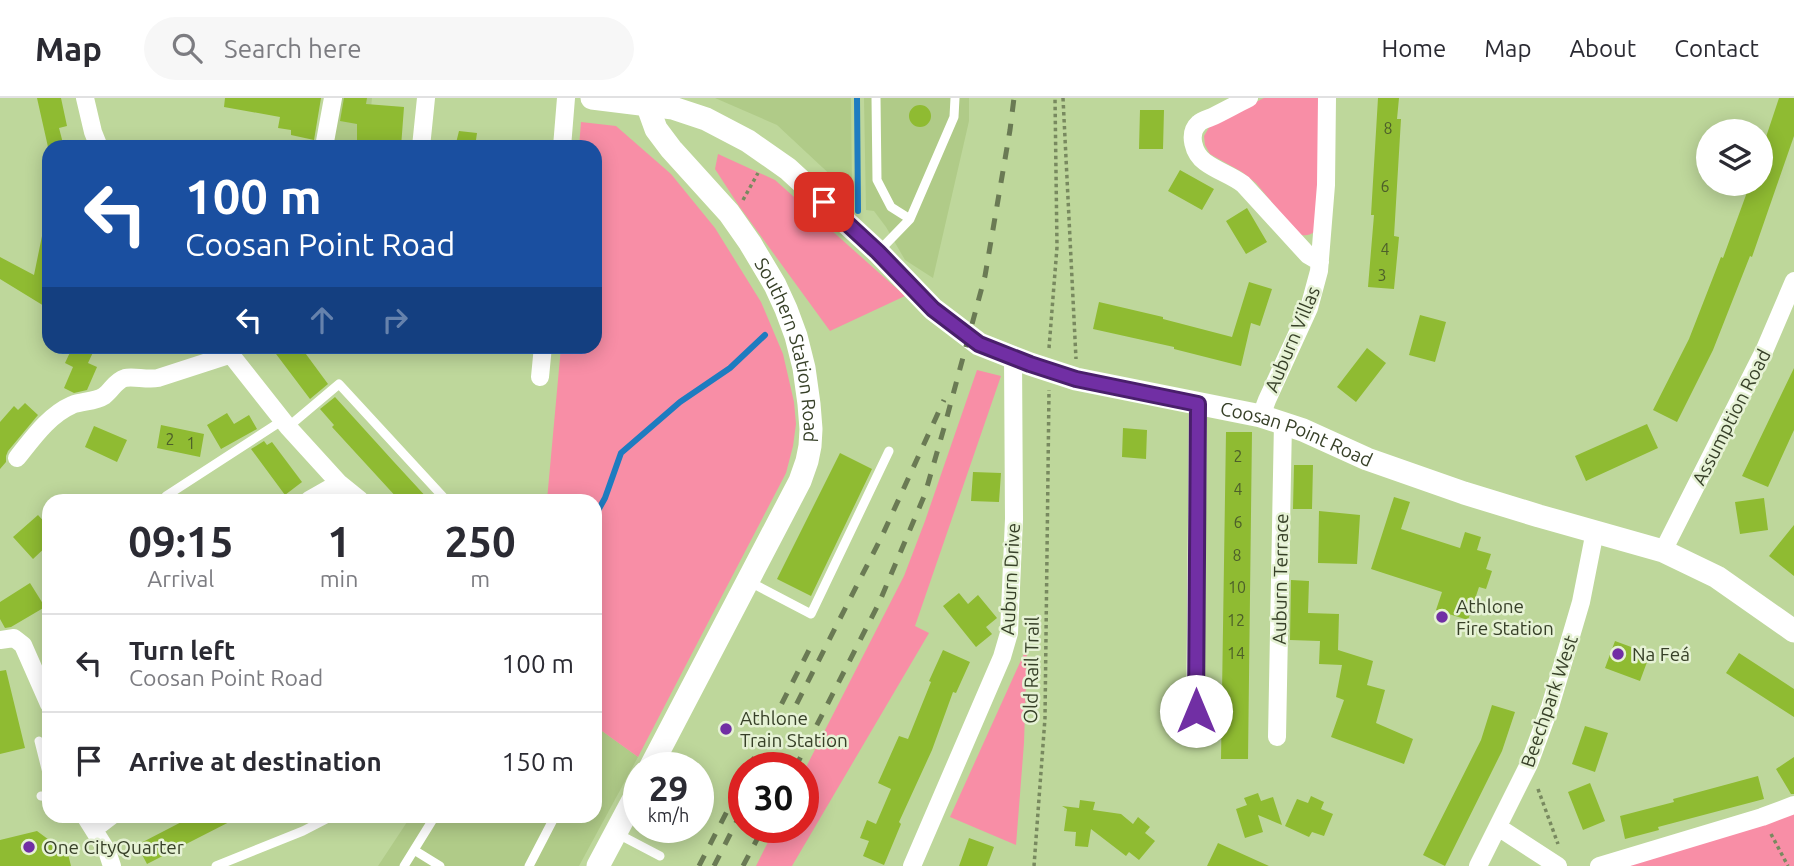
<!DOCTYPE html>
<meta charset="utf-8">
<style>
:root{--surface:#fff;--page:#f7f7f7;--text:#2b2b33;--muted:#7c7c81;--line:#e1e1e2}
body{margin:0;font-family:Ubuntu,sans-serif;background:var(--page);color:var(--text);height:100vh;display:flex;flex-direction:column;font-size:26px;white-space:nowrap}
*{box-sizing:border-box;margin:0}
p{font-size:23px;color:var(--muted)}
.icon{flex:none;width:38px;height:38px;fill:none;stroke:currentColor;stroke-width:2;stroke-linecap:round;stroke-linejoin:round}
.map{position:relative;flex:1;overflow:hidden}
.drawer{position:absolute;left:42px;top:396px;width:560px;height:329px;display:flex;flex-direction:column;background:var(--surface);border-radius:21px;box-shadow:0 4px 18px #0003}
.drawer>*{flex:none}
.guide{position:absolute;left:42px;top:42px;width:560px;height:214px;border-radius:21px;box-shadow:0 4px 18px #0003;background:#1a4fa0;color:#fff;overflow:hidden}
.fabs{position:absolute;left:1696px;top:21px;display:grid;gap:14px}
.fabs a{display:grid;place-items:center;width:77px;height:77px;border-radius:50%;background:var(--surface);box-shadow:0 4px 18px #0003;font-size:35px}
.speed{position:absolute;left:623px;top:654px;display:flex;gap:14px;font-size:35px;font-weight:700;text-align:center}
.speed>*{display:grid;place-content:center;width:91px;height:91px;border-radius:50%;background:var(--surface);box-shadow:0 4px 18px #0003;line-height:1}
.speed small{font-size:18px;font-weight:400}
.speed .limit{border:10px solid #d22;background:#fff;color:#111}
.pin{position:absolute;display:grid;place-items:center;width:60px;height:60px;color:#fff;margin:-30px;border-radius:14px;box-shadow:0 4px 10px #0006}
.me{position:absolute;width:77px;margin:-38px;rotate:0deg;stroke-linejoin:round;filter:drop-shadow(0 0 5px #0008)}
.turn{display:flex;align-items:center;gap:24px;height:147px;padding:0 28px;font-size:32px}
.turn .icon{width:91px;height:91px;stroke-width:2.5}
.turn b{display:block;font-size:49px;line-height:60px}
.lanes{display:flex;align-items:center;height:66px;padding:0 28px;background:#0003;justify-content:center;gap:35px;direction:ltr}
.lanes .off{opacity:.35}
.eta{display:flex;justify-content:space-evenly;align-items:center;height:119px;text-align:center}
.eta b{font-size:42px;font-weight:600;line-height:49px}
ul{padding:0;list-style:none}
li{display:flex;align-items:center;gap:21px;height:98px;padding:0 28px;border-top:2px solid var(--line)}
li div{flex:1}
li b{display:block;font-size:26px}
li em{font-style:normal}
header{display:flex;align-items:center;gap:42px;box-sizing:border-box;height:98px;padding:0 35px;background:var(--surface);border-bottom:2px solid var(--line)}
header strong{font-size:33px}
nav{display:flex;gap:38px;margin-inline-start:auto;font-size:24px}
.search{width:490px;height:63px;background:var(--page);display:flex;align-items:center;gap:18px;box-sizing:border-box;padding:0 24px;border-radius:38px;color:var(--muted);font-size:26px}
.map>svg:first-child{display:block}
.built{fill:#b0cb88}
.green{fill:#f88ea6}
.lines{fill:none;stroke-linecap:round;stroke-linejoin:round}
.stream{stroke:#1e7cc0;stroke-width:6}
.building{fill:#8fbb32}
.path{stroke:#78895f;stroke-width:3.5;stroke-dasharray:3.5 3.5;stroke-linecap:butt}
.service{stroke:#fff;stroke-width:9}
.minor{stroke:#fff;stroke-width:18}
.tertiary{stroke:#fff;stroke-width:23}
.rail{stroke:#6a7a54;stroke-width:5;stroke-dasharray:12 12;stroke-linecap:butt}
.route-casing{stroke:#491f6b;stroke-width:18}
.route{stroke:#712fa4;stroke-width:12}
.poi-dot{fill:#712fa4;stroke:#e6f2d5;stroke-width:2.5}
.labels{text-anchor:middle;stroke-width:5;stroke-linejoin:round;paint-order:stroke}
.number-label{font-size:16px;fill:#4d5f2a}
.street-label{font-size:19px;fill:#374028;stroke:#e6f2d5}
.poi-label{font-size:19px;fill:#374028;stroke:#e6f2d5;text-anchor:start}
</style>
<header>
<strong>Map</strong>
<div class="search"><svg class="icon" aria-label="search" viewBox="0 0 24 24"><circle cx="10" cy="10" r="6"/><path d="M15 15l6 6"/></svg>Search here</div>
<nav><a>Home</a><a>Map</a><a>About</a><a>Contact</a></nav>
</header>
<div class="map">
<svg width="1794" height="768" viewBox="0 0 1794 768">
<rect width="100%" height="100%" fill="#bed79b"/>
<path class="built" d="M337,0h35l-5,49h-38z
M715,0h136l1,97 -75,-70z
M864,0h105v23l-36,157 -28,-18 -19,-33 -12,-16 -8,-1z
M595,628l43,31 -59,109h-201l33,-50h184z"/>
<path class="green" d="M1264,0h55l-1,79 -4,55c-5,4 -10,4 -16,2l-42,-51 -14,-11 -32,-18 -5,-9 -1,-9 7,-12z
M581,24l35,4 55,48 44,54 46,74 22,52 11,48 2,22 -3,22 -7,27 -148,284 -43,-31v-226h-48l14,-153 34,-1v-199h-16z
M718,56l57,26 130,116 -75,35 -91,-125 -24,-37z
M977,272l24,6 -86,250 14,7 -137,233h-36l19,-38h28v-55l101,-197 21,-55z
M1027,549l-3,96 -8,102 -66,-28z
M1794,716v52h-169z"/>
<g class="lines">
<path class="stream" d="M857,0l1,113
M595,418l10,-18 16,-45 59,-51 50,-34 35,-33"/>
</g>
<path class="building" d="M37,0h24l6,28 -8,2 5,19h-16z
M225,0h96l-7,42 -23,-5v-5l-13,-2 2,-11 -56,-10z
M344,0h23l-1,6 38,3 -3,40h-44v-23l-17,-3z
M1378,0h21l-2,21h4l-7,117 5,1 -5,52 -26,-2 6,-72h-3z
M1779,0h15v38l-42,121 -2,-1 -37,94 -36,72 -24,-12 36,-71 32,-82 2,1 27,-74h10v-29z
M909 18a11 11 0 1 1 22 0a11 11 0 1 1-22 0Z
M1140,12h24l-1,39h-24z
M459,33l18,2 -2,14h-20z
M1180,72l34,19 -12,21 -34,-19z
M1247,110l20,34 -21,12 -20,-33z
M42,138l7,1v72l-49,-30v-22l34,18z
M1249,184l23,7 -12,37 -9,-3 -10,43 -67,-17v-2l-81,-18 6,-27 64,15v2l69,18z
M1420,217l26,7 -11,40 -26,-7z
M73,248h23l-8,17 9,4 -10,23 -13,3 -10,-5 9,-21 -8,-4z
M270,248h30l28,38 -18,15z
M1367,250l19,15 -30,39 -19,-15z
M1794,270v62l-26,57 -26,-11z
M335,299l59,65 35,38h-30l-67,-73 2,-2 -14,-16z
M25,305l13,12 -30,36 -2,5v6l-6,7v-47l14,-16 4,4z
M227,315l7,11 15,-9 8,14 -36,20 -14,-24z
M1647,326l11,24 -72,33 -11,-25z
M161,327l43,9 -4,23 -43,-9z
M94,328l33,14 -10,22 -32,-15z
M1123,330l24,2 -1,29 -24,-2z
M1226,334h26l-4,327h-27z
M264,343l3,4 5,-3 30,40 -17,13 -34,-46z
M840,355l32,16 -61,127 -34,-17z
M1294,367h19l-1,44h-19z
M973,374l28,1 -2,29 -28,-1z
M1394,399l16,5 -9,27 59,19 5,-16 16,5 -4,13 14,4 -5,15 6,2 -6,18 -7,-2 -11,33 -32,-10 6,-18 -71,-23z
M1764,400l4,32 -28,4 -5,-32z
M1319,413l41,4 -3,49 -39,-1z
M38,417l11,12v17l-16,15 -20,-22z
M1794,427v51l-25,-20z
M1291,482l18,1 -1,32 31,1 -1,36 35,11 -6,24 18,5 -9,33 37,16 -9,25 -73,-27 13,-37 -8,-3 6,-32 -23,-1 1,-23 -30,-1z
M30,485l15,24 -34,20 -6,1 -5,-9v-17z
M959,495l9,11 10,-9 19,23 -11,9 6,7 -16,13 -33,-41z
M1615,543l35,13 -10,27 -35,-13z
M943,552l27,12 -14,31 -3,-1 -21,58 -33,72 2,2 -17,41 -21,-9 6,-15 -9,-3 7,-18 9,4 15,-35 -13,-6 21,-47 9,3 23,-57 -2,-1z
M1739,555l55,36v28l-68,-44z
M6,572l19,78 -25,6v-83z
M1492,607l23,7 -13,39 -57,115 -22,-11 58,-115z
M1585,628l23,7 -13,39 -23,-8z
M1794,659v37h-3l-15,-25z
M1758,678l6,23 -106,28 1,3 -34,9 -5,-23 54,-14 -1,-3z
M1590,685l15,38 -22,9 -15,-38z
M1258,695l3,8 12,-4 9,28 -24,-10 5,17 -18,6 -9,-29 11,-4 -3,-7z
M1311,698l13,6 -3,7 12,5 -9,22 -12,-4 -3,5 -24,-11 12,-27 11,4z
M1080,702l15,2 -2,8 28,4 12,10 5,-7 12,10 -5,6 10,8 -16,19 -10,-8 -3,4 -35,-27 -3,18 -13,-1 1,-14 -12,-1 3,-22 -5,-3 17,2z
M193,718h48l-94,48 -10,-19z
M37,733l31,23 3,12h-71v-26z
M969,740l25,9 -7,19h-28z
M1218,745l51,23h-62z"/>
<g class="lines">
<path class="path" d="M1063,0l13,261
M743,102l15,-27
M1049,250l8,-101 -2,-149
M1538,691l20,55
M1771,736l17,32
M1034,768l11,-148 4,-328"/>
<path class="service" d="M876,0l1,82 14,27 19,12
M879,153l31,-32 44,-102 1,-19
M288,329l51,-43 107,116
M166,398l117,-76
M750,484l61,32 78,-163
M39,643l10,40
M41,698l8,1
M618,736l42,22
M414,752l26,16
M216,768l87,-35 29,-15
M404,768l31,-50
M529,768l26,-50"/>
<path class="minor" d="M85,0l8,34 6,15
M1249,0c-12,6 -23,12 -35,18 -4,2 -12,4 -15,7 -12,11 -5,31 6,39 12,9 26,13 38,22l65,71 12,7
M324,49l9,-49
M421,49l5,-49
M562,49l4,-49
M224,248l64,81 51,56 21,17
M540,279l3,-31
M1261,318l6,-16 42,-92 10,-37 7,-86 1,-87
M17,360c16,-20 32,-43 55,-53 10,-4 23,-3 32,-9 8,-6 11,-15 21,-18 8,-2 22,2 33,0l71,-23
M309,402l30,-17
M1663,453l102,-202 29,-68
M0,542l14,-2 9,7 26,59
M1277,639l6,-315
M1195,640l3,-334
M85,718l22,35 5,15
M1498,729l60,39
M94,731l17,-13
M912,768l90,-209 7,-24 5,-114 -1,-163
M1478,768l51,-102 21,-57 31,-105 14,-71
M1599,768l163,-49 32,-12"/>
<g class="tertiary">
<path id="s1" d="M592,0l81,10 33,11 42,22 40,28 90,83 55,57 46,35 51,20 46,15 185,37 42,14 64,29 97,34 75,23 124,35 54,26 77,54"/>
<path id="s2" d="M647,6l9,25 15,20 58,64 21,30 25,42 11,24 10,27 8,32 5,36 2,25 -1,17 -3,15 -7,20 -150,287"/>
<path d="M598,768l41,-77"/>
</g>
<path class="rail" d="M749,670l61,-120
M764,670l118,-232 62,-136
M795,670l84,-165 46,-109 19,-66 41,-152 25,-146 4,-32
M699,768l45,-88
M714,768l30,-59
M743,768l20,-38"/>
</g>
<g class="lines">
<g class="route-casing">
<path id="route" d="M824,104l54,50 55,57 46,35 51,20 46,15 122,25 -2,307"/>
</g>
<use href="#route" class="route"/>
</g>
<g class="poi-dot">
<circle cx="1442" cy="519" r="7"/>
<circle cx="1618" cy="556" r="7"/>
<circle cx="726" cy="631" r="7"/>
<circle cx="29" cy="749" r="7"/>
</g>
<g class="labels">
<g class="number-label">
<text x="1388" y="36">8</text>
<text x="1385" y="94">6</text>
<text x="1385" y="157">4</text>
<text x="1382" y="183">3</text>
<text x="170" y="347">2</text>
<text x="191" y="351">1</text>
<text x="1238" y="364">2</text>
<text x="1238" y="397">4</text>
<text x="1238" y="430">6</text>
<text x="1237" y="463">8</text>
<text x="1237" y="495">10</text>
<text x="1236" y="528">12</text>
<text x="1236" y="561">14</text>
</g>
<g class="street-label">
<text transform="translate(1292 241) rotate(-67)" y="7">Auburn Villas</text>
<text dy="7" stroke="none"><textPath href="#s2" startOffset="290">Southern Station Road</textPath></text>
<text transform="translate(1731 319) rotate(-63)" y="7">Assumption Road</text>
<text dy="7" stroke="none"><textPath href="#s1" startOffset="803">Coosan Point Road</textPath></text>
<text transform="translate(1010 481) rotate(-87)" y="7">Auburn Drive</text>
<text transform="translate(1280 481) rotate(-89)" y="7">Auburn Terrace</text>
<text transform="translate(1031 572) rotate(-89)" y="7">Old Rail Trail</text>
<text transform="translate(1549 603) rotate(-71)" y="7">Beechpark West</text>
</g>
<g class="poi-label">
<text x="1456" y="515">Athlone<tspan x="1456" dy="22">Fire Station</tspan></text>
<text x="1632" y="563">Na Feá</text>
<text x="740" y="627">Athlone<tspan x="740" dy="22">Train Station</tspan></text>
<text x="43" y="756">One CityQuarter</text>
</g>
</g>
</svg>
<div class="fabs">
<a><svg class="icon" aria-label="layers" viewBox="0 0 24 24"><path d="M12 4l9 5-9 5-9-5zM3 14l9 5 9-5"/></svg></a>
</div>
<div class="speed"><div>29<small>km/h</small></div><div class="limit">30</div></div>
<div class="pin" style="left:824px;top:104px;background:#d93025"><svg class="icon" aria-label="arrive" viewBox="0 0 24 24"><path d="M6 21V4h12l-3 4 3 4H6"/></svg></div>
<svg class="me" style="left:1196px;top:613px" viewBox="-20 -20 40 40"><circle r="19" fill="#fff"/><path d="M0-13L10 11 0 6-10 11z" fill="#712fa4"/></svg>
<div class="guide">
<div class="turn"><svg class="icon" aria-label="left" viewBox="0 0 24 24"><path d="M17 20v-9H6M10 6l-5 5 5 5"/></svg><div><b>100 m</b>Coosan Point Road</div></div>
<div class="lanes"><svg class="icon" aria-label="left" viewBox="0 0 24 24"><path d="M17 20v-9H6M10 6l-5 5 5 5"/></svg><svg class="icon off" aria-label="ahead" viewBox="0 0 24 24"><path d="M12 20V5M6 11l6-6 6 6"/></svg><svg class="icon off" aria-label="right" viewBox="0 0 24 24"><path d="M7 20v-9h11M14 6l5 5-5 5"/></svg></div>
</div>
<section class="drawer">
<div class="eta">
<div><b>09:15</b><p>Arrival</p></div>
<div><b>1</b><p>min</p></div>
<div><b>250</b><p>m</p></div>
</div>
<ul>
<li><svg class="icon" aria-label="left" viewBox="0 0 24 24"><path d="M17 20v-9H6M10 6l-5 5 5 5"/></svg><div><b>Turn left</b><p>Coosan Point Road</p></div><em>100 m</em></li>
<li><svg class="icon" aria-label="arrive" viewBox="0 0 24 24"><path d="M6 21V4h12l-3 4 3 4H6"/></svg><div><b>Arrive at destination</b></div><em>150 m</em></li>
</ul>
</section>
</div>
